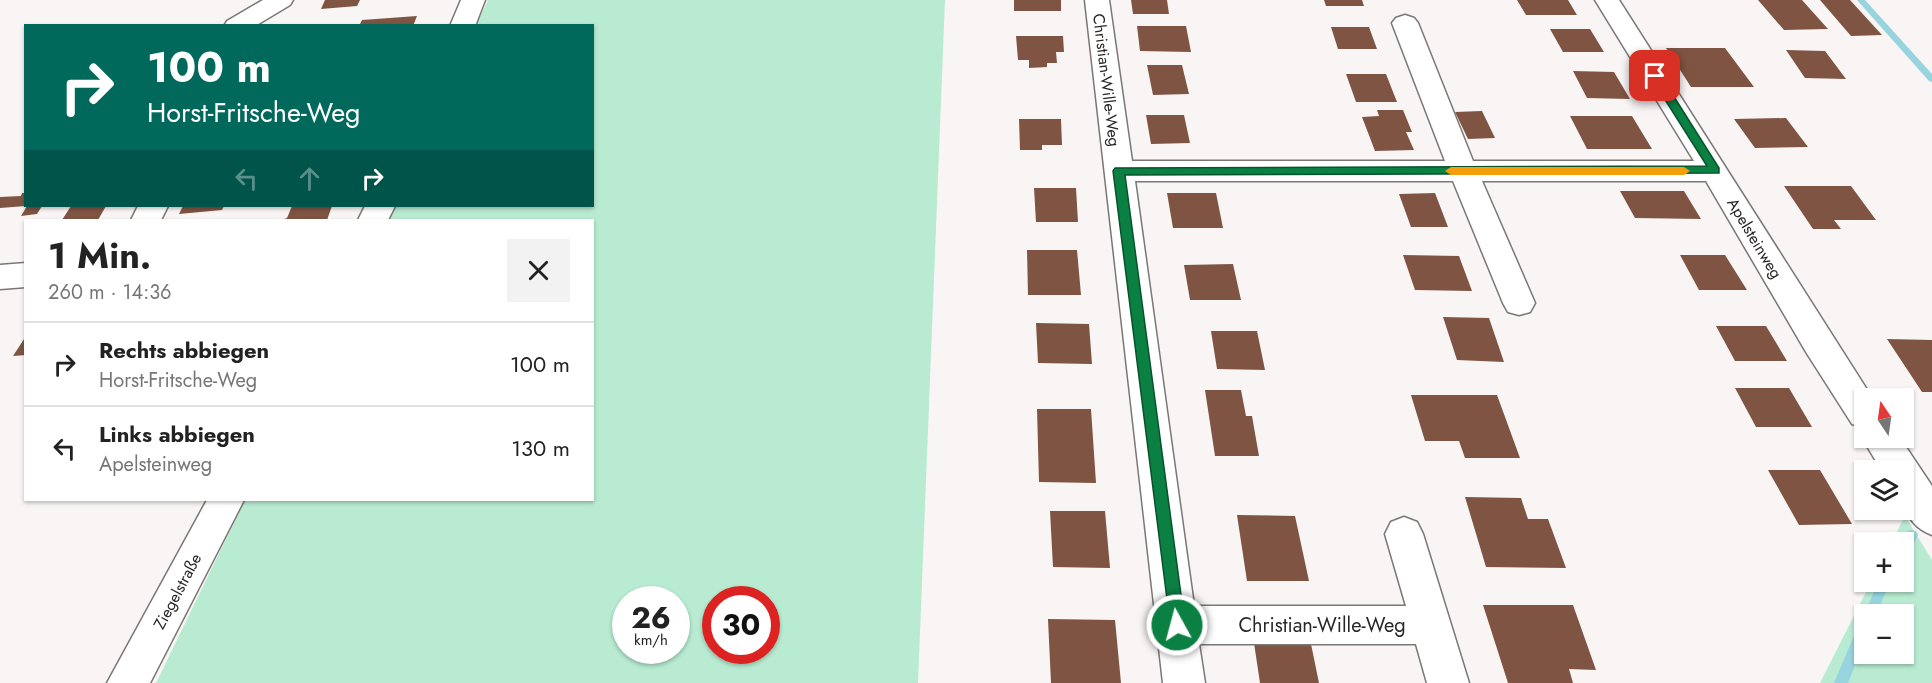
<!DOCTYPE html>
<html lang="de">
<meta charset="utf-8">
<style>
:root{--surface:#fff;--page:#f2f2f2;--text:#222;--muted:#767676;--line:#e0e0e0}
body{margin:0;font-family:Jost,sans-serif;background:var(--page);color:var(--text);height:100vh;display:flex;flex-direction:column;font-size:22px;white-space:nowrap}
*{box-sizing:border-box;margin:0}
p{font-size:20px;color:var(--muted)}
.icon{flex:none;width:33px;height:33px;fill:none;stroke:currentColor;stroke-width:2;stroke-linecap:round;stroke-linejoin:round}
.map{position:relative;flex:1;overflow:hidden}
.sheet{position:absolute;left:24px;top:219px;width:570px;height:282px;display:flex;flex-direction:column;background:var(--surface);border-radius:0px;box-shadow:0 2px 4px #0004}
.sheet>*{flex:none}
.banner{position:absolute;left:24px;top:24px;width:570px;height:183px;border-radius:0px;box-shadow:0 2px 4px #0004;background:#00695c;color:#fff;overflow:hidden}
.needle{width:39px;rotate:347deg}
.fabs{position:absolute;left:1854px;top:388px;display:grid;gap:12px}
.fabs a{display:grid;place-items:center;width:60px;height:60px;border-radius:0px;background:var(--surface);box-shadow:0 2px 4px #0004;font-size:30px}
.speed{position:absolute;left:612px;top:586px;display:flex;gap:12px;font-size:30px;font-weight:700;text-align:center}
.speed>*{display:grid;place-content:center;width:78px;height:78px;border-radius:50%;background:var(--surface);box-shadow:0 2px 4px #0004;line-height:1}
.speed small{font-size:15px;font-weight:400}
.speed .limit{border:9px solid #d22;background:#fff;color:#111}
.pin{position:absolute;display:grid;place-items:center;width:51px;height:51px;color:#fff;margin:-26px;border-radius:12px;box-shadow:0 3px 9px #0006}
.me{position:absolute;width:66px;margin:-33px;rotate:353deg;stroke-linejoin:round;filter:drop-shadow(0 0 4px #0008)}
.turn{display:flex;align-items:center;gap:21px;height:126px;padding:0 24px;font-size:27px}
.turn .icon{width:78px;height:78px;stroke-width:2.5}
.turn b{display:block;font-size:42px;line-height:51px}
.lanes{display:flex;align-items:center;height:57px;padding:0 24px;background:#0003;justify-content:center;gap:30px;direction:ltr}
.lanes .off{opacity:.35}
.round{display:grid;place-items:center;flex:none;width:63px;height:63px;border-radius:0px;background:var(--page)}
.summary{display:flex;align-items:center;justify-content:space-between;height:102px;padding:0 24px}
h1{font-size:36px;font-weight:700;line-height:45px}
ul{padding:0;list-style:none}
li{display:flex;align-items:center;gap:18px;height:84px;padding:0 24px;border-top:2px solid var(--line)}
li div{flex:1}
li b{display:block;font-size:22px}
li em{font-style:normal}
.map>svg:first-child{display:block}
.green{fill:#b8ebd2;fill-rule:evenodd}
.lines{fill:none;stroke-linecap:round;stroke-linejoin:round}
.stream{fill:#97d4de;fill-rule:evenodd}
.building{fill:#7f5443}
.street-casing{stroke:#7b7776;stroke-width:3}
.street{fill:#fff;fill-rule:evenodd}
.route{fill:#0b8043;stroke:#07532c;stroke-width:1.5}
.slow{fill:#f59e0b}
.labels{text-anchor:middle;stroke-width:6;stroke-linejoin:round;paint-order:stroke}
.street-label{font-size:16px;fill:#292827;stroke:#fff}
.near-street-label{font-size:20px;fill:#292827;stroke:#fff}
</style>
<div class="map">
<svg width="1932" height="683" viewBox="0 0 1932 683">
<rect width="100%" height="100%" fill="#f9f5f4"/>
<path class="green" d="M488,0h457l-27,683h-762l89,-183h347v-280h-211l7,-14h204v-180l-116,-1zM626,600h50v51h-50zM716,600h50v51h-50z
M1905,516l27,44v123h-112l51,-101h33v-39h-13zM1864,615h40v39h-40z"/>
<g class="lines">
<path class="stream" d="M1857,0h8l67,74v8l-3,-1z
M1912,530l4,1 2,4 -10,19 -4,2v-13h-3l7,-12z
M1878,582h12l-14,33h-12v2v-2z
M1864,622v20l-16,41h-14l25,-59z"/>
</g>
<path class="building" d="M325,0h35l-3,6 -36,3z
M1014,0h47v11h-47z
M1131,0h36l2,14h-36z
M1324,0h38l2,6h-38z
M1517,0h51l9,15h-51z
M1758,0h44l26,29 -44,1z
M1820,0h30l32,35 -31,1z
M417,16l-4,10h-54l3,-6z
M1137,26h49l5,26 -51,-1z
M1331,27h38l8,22h-39z
M1550,29h40l14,23h-41z
M1016,36h47l1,16h-8l1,11h-10v4l-18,1v-8h-11z
M1666,48h59l29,39h-63z
M1786,50l39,1 21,28 -41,-1z
M1147,65h35l7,29 -36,1z
M1573,71l41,1 16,27 -43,-1z
M1346,74h40l11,28h-41z
M1377,110h26l9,22h-6l8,18 -39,1 -13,-34 17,-1z
M1482,111l13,27 -27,1 -13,-27z
M1146,115h38l6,28 -39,1z
M1570,116h62l20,33h-65z
M1786,118l22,29 -53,1 -21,-29z
M1019,119h42l1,26h-20v5h-22z
M1784,186h67l25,34h-42l7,9h-28z
M1034,188h42l2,34h-42z
M1620,191h64l17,28 -66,-1z
M22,193h4v13l-26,2v-11l21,-1z
M1167,193h49l7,35h-50z
M1435,193l13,34h-37l-12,-33z
M27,206h15l-5,8 -16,2z
M71,206h35l-8,14h-36z
M183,206h41l-2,4 -43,4z
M292,206h40l-5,14h-46l6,-2z
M1027,250h50l4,45h-53z
M1403,255l56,1 13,35 -57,-1z
M1680,255h45l22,35h-48z
M1233,264l8,36h-51l-6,-35z
M1443,317l46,1 15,44 -47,-2z
M1036,323l53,1 3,40 -54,-1z
M1716,326h50l21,35h-52z
M1211,331h46l8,39 -48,-1z
M26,336v19l-13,1z
M1887,339l45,1v52h-10z
M1735,388h54l23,39h-56z
M1205,390h36l5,26h6l7,40h-44z
M1411,395h86l23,63h-55l-6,-17h-34z
M1037,409h54l5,74 -57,-1z
M1768,470h52l32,54 -53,1z
M1465,497l56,1 7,21h20l18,49 -80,-1z
M1050,511h55l5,57 -57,-1z
M1237,515l58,1 14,65h-62z
M1483,605h90l23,65 -27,-1 4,14h-65z
M1048,619l67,1 6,63h-70z
M1254,643l57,1 8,39h-59z"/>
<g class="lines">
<g class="street-casing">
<path id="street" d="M263,0h30l-3,5 -35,21h-31l3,-5z
M461,0h24l-10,26h-25z
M1085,0h24l23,161h313l-53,-138 4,-5 9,-3 9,3 4,5 55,138h221l-99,-161h24l254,399h-9v29l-12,-4 -46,-72 -100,-171h-224l53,122 -5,9 -11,3 -11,-3 -5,-9 -50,-122h-318l59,425h212l-21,-72 6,-12 13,-5 13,5 6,12 46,149h-42l-11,-39h-217l6,39h-42z
M138,206h30l-7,14h-30z
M365,206h30l-7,14h-30z
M26,263v24l-26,2v-24z
M1864,434v4h36l32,48v49c-31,-12 -28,-36 -28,-64h-22l-20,-33z
M207,500h37l-94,183h-43z"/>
</g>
<use href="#street" class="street"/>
</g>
<path class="route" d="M1655,72l4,1 60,95v5l-594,2 60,450 -2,6 -6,2 -6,-2 -58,-460 2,-3 592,-2 -57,-90z"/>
<path class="slow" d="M1451,167h233l6,4 -6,4h-233l-6,-4z"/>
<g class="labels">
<g class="street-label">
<text transform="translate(1107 80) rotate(83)" y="6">Christian-Wille-Weg</text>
<text transform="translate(1755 238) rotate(59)" y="6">Apelsteinweg</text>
<text transform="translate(177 591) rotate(-62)" y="6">Ziegelstraße</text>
</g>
<g class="near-street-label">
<text x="1322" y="632">Christian-Wille-Weg</text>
</g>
</g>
</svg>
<div class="fabs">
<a><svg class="needle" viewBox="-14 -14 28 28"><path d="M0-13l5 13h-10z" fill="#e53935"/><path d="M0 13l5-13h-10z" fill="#767676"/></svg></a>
<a><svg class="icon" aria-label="layers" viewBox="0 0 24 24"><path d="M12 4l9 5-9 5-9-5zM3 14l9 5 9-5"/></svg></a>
<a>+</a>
<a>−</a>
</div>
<div class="speed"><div>26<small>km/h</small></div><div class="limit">30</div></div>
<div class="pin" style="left:1655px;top:76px;background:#d93025"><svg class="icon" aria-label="arrive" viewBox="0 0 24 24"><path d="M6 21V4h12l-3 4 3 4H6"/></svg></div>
<svg class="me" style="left:1177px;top:625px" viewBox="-20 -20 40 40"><circle r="17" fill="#0b8043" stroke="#fff" stroke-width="3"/><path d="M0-11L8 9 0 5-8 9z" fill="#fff"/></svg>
<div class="banner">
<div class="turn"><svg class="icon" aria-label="right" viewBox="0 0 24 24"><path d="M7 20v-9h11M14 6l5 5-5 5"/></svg><div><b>100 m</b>Horst-Fritsche-Weg</div></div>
<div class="lanes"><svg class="icon off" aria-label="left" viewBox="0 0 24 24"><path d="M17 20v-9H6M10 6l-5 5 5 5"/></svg><svg class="icon off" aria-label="ahead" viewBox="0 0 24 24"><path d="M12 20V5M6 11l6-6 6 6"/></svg><svg class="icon" aria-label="right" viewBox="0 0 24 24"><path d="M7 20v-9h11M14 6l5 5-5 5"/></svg></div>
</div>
<section class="sheet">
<div class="summary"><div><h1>1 Min.</h1><p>260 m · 14:36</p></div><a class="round"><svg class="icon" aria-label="close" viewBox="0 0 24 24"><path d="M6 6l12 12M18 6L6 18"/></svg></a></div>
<ul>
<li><svg class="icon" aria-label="right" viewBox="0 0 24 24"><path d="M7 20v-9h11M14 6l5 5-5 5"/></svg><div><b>Rechts abbiegen</b><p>Horst-Fritsche-Weg</p></div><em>100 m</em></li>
<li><svg class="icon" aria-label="left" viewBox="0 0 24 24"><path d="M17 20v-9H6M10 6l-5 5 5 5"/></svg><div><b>Links abbiegen</b><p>Apelsteinweg</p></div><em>130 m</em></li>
</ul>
</section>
</div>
